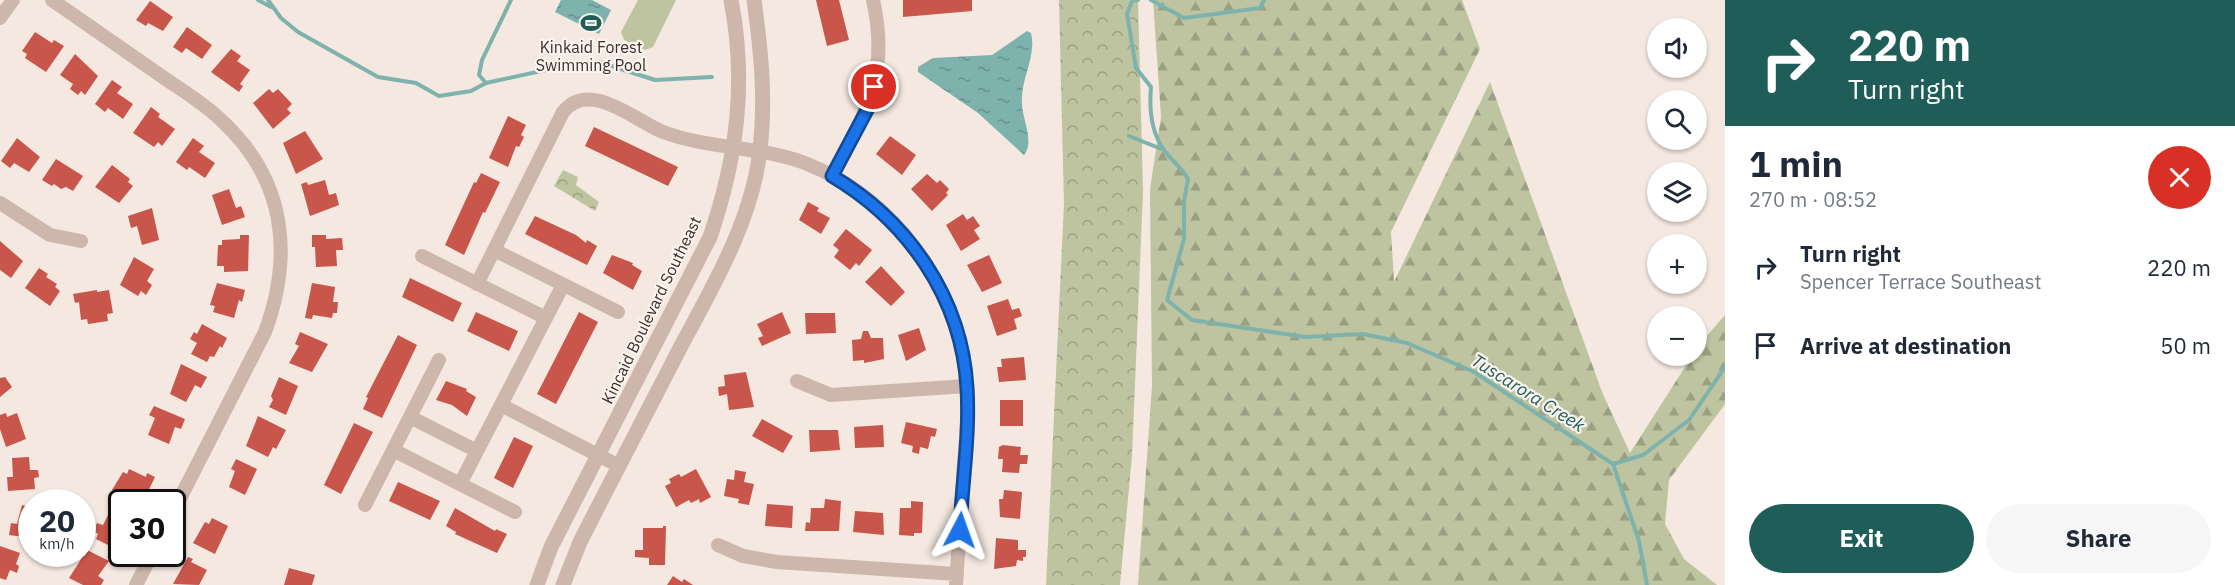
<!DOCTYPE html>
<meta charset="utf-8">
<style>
:root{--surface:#fff;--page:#f6f6f7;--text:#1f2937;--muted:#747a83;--accent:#1f5e58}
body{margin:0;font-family:"IBM Plex Sans",sans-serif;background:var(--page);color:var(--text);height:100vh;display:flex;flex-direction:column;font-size:22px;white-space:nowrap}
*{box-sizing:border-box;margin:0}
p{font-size:20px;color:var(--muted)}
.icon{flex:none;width:33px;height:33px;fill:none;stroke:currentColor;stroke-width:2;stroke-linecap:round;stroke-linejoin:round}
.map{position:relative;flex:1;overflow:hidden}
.drawer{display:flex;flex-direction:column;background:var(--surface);width:510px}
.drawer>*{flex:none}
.guide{background:#1f5e58;color:#fff;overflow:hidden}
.buttons{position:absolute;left:1647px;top:18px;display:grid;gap:12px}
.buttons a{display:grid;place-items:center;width:60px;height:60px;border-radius:50%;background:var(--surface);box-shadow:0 2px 4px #0004;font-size:30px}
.speed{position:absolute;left:18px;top:489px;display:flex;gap:12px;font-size:30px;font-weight:700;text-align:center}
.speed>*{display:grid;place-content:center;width:78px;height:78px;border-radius:50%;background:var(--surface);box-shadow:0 2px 4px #0004;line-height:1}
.speed small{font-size:15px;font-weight:400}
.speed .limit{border:3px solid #111;border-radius:9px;background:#fff;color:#111}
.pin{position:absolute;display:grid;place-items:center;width:51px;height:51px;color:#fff;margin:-26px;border:3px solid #fff;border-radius:50%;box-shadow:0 2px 6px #0007}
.me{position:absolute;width:66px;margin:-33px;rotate:4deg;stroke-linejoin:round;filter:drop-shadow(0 0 4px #0008)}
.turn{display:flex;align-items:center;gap:21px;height:126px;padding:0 24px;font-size:27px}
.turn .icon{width:78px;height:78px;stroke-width:2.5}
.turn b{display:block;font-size:42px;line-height:51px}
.round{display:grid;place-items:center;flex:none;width:63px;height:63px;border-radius:32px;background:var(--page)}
.head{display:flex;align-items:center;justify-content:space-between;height:102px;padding:0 24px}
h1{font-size:36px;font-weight:700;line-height:45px}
.cta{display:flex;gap:12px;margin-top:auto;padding:12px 24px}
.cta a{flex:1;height:69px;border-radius:36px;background:var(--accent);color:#fff;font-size:24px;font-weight:700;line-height:69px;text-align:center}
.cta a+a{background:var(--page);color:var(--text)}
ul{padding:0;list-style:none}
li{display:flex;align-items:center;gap:18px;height:78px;padding:0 24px}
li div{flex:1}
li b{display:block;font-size:22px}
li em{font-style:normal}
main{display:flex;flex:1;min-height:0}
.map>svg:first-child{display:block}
.forest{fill:url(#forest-firs)}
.park{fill:url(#park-crowns)}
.garden{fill:#bdc49f}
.water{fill:url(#water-ripples)}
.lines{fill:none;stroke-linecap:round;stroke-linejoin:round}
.stream{stroke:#7eb2ac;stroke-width:4}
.building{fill:#c8564a}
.minor{stroke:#cdb6ab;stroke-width:14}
.tertiary{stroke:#cdb6ab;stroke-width:15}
.route-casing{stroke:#114b97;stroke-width:15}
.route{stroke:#1a73e8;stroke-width:10}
.labels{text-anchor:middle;stroke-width:4.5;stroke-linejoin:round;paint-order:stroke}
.poi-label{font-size:16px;fill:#3b2d2b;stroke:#fbf3ed}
.street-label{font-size:16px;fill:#3b2d2b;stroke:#fbf3ed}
.water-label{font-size:18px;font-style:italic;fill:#1f5e58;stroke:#fbf3ed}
</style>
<main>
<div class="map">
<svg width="1725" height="585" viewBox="0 0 1725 585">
<defs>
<pattern id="forest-firs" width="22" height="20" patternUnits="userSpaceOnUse" patternTransform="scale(1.5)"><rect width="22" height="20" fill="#bdc49f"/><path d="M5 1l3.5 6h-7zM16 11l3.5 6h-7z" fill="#9ba082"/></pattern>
<pattern id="park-crowns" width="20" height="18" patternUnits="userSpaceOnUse" patternTransform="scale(1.5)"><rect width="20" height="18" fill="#bdc49f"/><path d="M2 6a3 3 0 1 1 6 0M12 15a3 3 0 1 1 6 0" fill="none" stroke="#9ba082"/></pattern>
<pattern id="water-ripples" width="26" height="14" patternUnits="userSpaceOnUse" patternTransform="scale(1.5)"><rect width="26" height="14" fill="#7eb2ac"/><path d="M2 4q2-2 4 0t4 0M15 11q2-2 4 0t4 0" fill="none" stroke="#68918c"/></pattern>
</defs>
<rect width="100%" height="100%" fill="#f4e8e0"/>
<path class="forest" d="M1153,0h309l18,49 -89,183 3,50 96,-200 112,310 28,61 62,-97h4l2,-10 27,-31v89l-56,76 -4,44 19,35 33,26h-579l14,-199 -2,-197 11,-72z"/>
<path class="park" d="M1059,0h79l5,191 -11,265 -12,129h-74l18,-381z
M563,170l15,7 -2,8 23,17 -4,9 -41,-25z"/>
<path class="garden" d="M638,0h38l-23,47 -8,3 -21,-10 -3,-8z"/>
<path class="water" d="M561,0h31l19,10 -12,24 -44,-22z
M1027,31l4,2c6,23 -11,46 -9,71 0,14 13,38 2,51l-46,-42 -60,-41v-5l15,-9 59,-3z"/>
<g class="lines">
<path class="stream" d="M258,0l13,7
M268,0l13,18 17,14 80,45 38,6 23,13 32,-5 15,-8 92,-20 21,-1 56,18 57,-3
M1138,0l-6,1 -5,13 9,54 15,19c-2,22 0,45 13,63 8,11 17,17 24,29l-4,22v38l-17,61 25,20 113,17 58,-3 44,9 67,29 139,92 26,77 8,44
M1151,0l33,18 76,-10 4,-8
M486,83l-7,-8 3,-15 29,-60
M1129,136l35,14
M1613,464l30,-9 46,-35 36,-53"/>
</g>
<path class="building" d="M816,0h23l10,40 -22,6z
M903,0h69v11l-69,6z
M150,1l23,16 -10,14 -15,-8 -2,3 -10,-6z
M187,27l25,18 -10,14 -16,-11 -4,5 -9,-6z
M35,32l17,11 2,-3 10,6 -18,26 -21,-14 2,-4 -5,-3z
M231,49l10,7 -4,5 13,9 -10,14 3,2 -4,6 -28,-20z
M75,54l23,22 -13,19 -4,-4 -3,4 -8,-6 3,-5 -13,-9z
M112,80l10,7 -5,6 16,11 -10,15 -15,-11 -3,4 -10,-8z
M269,89l4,4 5,-4 14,15 -5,5 4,4 -18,16 -20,-26z
M151,107l9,7 -2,3 17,12 -13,17 -4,-4 -4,5 -21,-14z
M508,116l18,9 -5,10 3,2 -5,10 -3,-1 -8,21 -19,-9z
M594,127l84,40 -10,19 -83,-40z
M305,131l18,28 -27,15 -13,-31z
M890,136l26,19 -14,20 -26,-21z
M17,138l23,19 -11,15 -15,-9 -4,5 -9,-7z
M193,138l11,8 -5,6 16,11 -10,15 -16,-11 -2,3 -11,-8z
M56,159l27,17 -10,15 -7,-4 -5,2 -7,-5 -2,2 -10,-6z
M112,165l18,14 -2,3 5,4 -14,17 -24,-16z
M481,173l19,9 -15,31 -2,-1 -19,43 -19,-10 29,-63 2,1z
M927,174l10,9 3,-3 9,9 -3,4 2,2 -16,16 -21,-22z
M325,180l4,15 7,-2 3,12 -29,11 -9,-32 6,-2 1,3z
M229,189l7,19 5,-2 4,11 -23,8 -10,-30z
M808,202l11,6 -2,3 13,7 -9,16 -22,-14z
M152,208l7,32 -17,5 -5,-19 -6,2 -3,-12z
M963,214l4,6 6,-4 7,10 -6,4 6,9 -19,12 -15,-26z
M535,216l41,19 10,8 1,-3 10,6 -10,19 -62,-31z
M846,229l26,21 -13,16 -3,-3 -6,7 -16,-13 5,-7 -6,-5z
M240,235h9l-1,36 -24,1v-6h-7l1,-21h4v-5l18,-1z
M312,235h14v4l16,-1 1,12h-7l1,16 -21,1 -1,-20h-3z
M0,241l23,20 -12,17 -11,-8z
M612,255l21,8 -1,2 10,6 -9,19 -30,-17z
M989,255l13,28 -20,9 -15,-27z
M134,257l20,12 -7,12 5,4 -6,10 -5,-4 -3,5 -18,-11z
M881,266l24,26 -14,14 -26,-24z
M39,268l9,6 -2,3 11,7 -2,3 5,4 -10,15 -25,-18z
M410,278l52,25 -9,19 -51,-25z
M217,283l28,7 -3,12 -3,-2 -5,18 -21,-6 2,-6 -5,-1z
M312,283l23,4 -2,15h5l-1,11h-4l-1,5 -19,-3 -1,4 -7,-1z
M97,290v2l12,-2 4,23 -6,1 1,7 -20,3 -1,-5 -6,1 -2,-18 -4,1 -2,-9z
M1008,299l4,11 7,-2 3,8 -8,3 3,10 -20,7 -10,-30z
M476,312l42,19 -9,20 -42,-20z
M579,312l19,10 -42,82 -19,-10z
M782,312l9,21 -29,13 -4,-8 5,-2 -6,-12z
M805,313h30l1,20 -30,1z
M202,324l25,14 -5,10 -2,-2 -6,11 -4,-1 -3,6 -16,-8 6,-11 -7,-4 4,-7 3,2z
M919,328l7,22 -20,11 -8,-26z
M863,331h5l3,7h12l1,21 -20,4v-3l-11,1 -1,-21 9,-1z
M300,332l28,12 -16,28 -23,-9 10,-17 -4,-2z
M398,335l19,10 -35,73 -19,-9 5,-11 -2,-1z
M1024,357l2,23 -27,2 -2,-15h5l-1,-8z
M181,364l26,13 -6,11 -6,-3 -9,17 -16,-8z
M746,372l8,35 -25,3 -2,-16 -8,2 -1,-9 7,-1 -1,-11z
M5,377l7,10 -12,10v-19z
M279,377l19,9 -12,29 -17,-8 4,-7 -2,-4z
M446,381l21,8 -1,2 10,6 -9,19 -15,-11 -16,-5z
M1000,400h23v26h-23z
M154,406l31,13 -4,10 -6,-2 -6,17 -21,-9 7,-17 -6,-3z
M6,413l1,4 10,-4 9,26 -20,8 -6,-18v-14z
M258,416l28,14 -10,19 -3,-2 -5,10 -22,-11z
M762,419l31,17 -10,17 -31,-17z
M906,422l31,7 -2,8 -4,-1 -3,13 -8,-2 -1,7 -7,-2 1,-6 -12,-3z
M354,423l19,9 -32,62 -17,-9z
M883,425l1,22 -29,1 -1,-21z
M809,430h29l2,20 -30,2z
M514,437l19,9 -20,42 -19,-10z
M1003,445l18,2 -1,8h8l-1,9h-7l-1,9 -17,-1 1,-13h-5l1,-12z
M29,457l1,13h8l1,7 -5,1 1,11 -27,2 -1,-14h6l-1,-19z
M236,459l21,10 -12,26 -16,-8 6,-16 -4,-2z
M129,469l17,8 1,-4 8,4 -12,25h-19l-8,-4 3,-5 -7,-3 11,-18 4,2z
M696,469l15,28 -11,6 -1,-4 -8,4 -2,-3 -13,7 -11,-21 6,-3 -2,-4 10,-5 2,3z
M735,470l11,2 -2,10 10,2 -5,21 -11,-2 1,-4 -15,-3 3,-17 7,1z
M398,482l42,19 -10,19 -41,-19z
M1004,490l18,2 -2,27 -20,-2 -1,-18h4z
M825,499l16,2 -2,30h-34l1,-9 4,1 1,-15h13z
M911,501l12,1 -1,31h-8v3l-15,-1 1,-27h11z
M767,504l26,2 -1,22 -27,-2z
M22,505l10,2v31l-23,-3 2,-12 6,1z
M455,508l40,23 1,-2 11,5 -10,19 -42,-19 1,-2 -10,-6z
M110,511l12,6 -2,34 -24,-12 2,-5 -5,-3 4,-8 6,2z
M855,511l28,2 1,22 -31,-3z
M212,518l16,8 -13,28 -22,-11 12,-21 4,2z
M663,526h3l-1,39h-16v-7l-14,-1v-7h8v-22h20z
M996,538l22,2v10h8v7h-3v4l-6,-1 -1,6 -22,3z
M0,546l20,7 -4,11 3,2 -2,7 -7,-3 -4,10 -6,-2z
M87,550l22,11 -11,15 6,4 -3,5h-18l-14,-7z
M188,557l5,2 -2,3 16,8 -8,15 -26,-1z
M289,568l26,7 -3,10h-28z
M673,576l9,6 2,-3 9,6h-26z"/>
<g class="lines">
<path class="minor" d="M52,0c35,24 70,49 105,73 21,15 44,28 63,46 65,59 74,134 45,213l-93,182
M0,18l13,-18
M832,176c34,-64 58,-100 41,-176
M0,203l50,32 31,6
M494,250l124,62
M422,256l124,62
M477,284l86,-172c26,-33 71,8 100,20 46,17 96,14 142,31 91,36 155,125 162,223 2,25 -1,51 -3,77 -3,41 -5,81 -8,122
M797,381l34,14 136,-9
M501,405l118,61
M410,417l67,34
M393,450l122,62
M460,484l103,-199
M365,505l74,-145
M718,545l25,11 34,6 180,12
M136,585l16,-31"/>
<path class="tertiary" d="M537,585l14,-38 159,-310c27,-79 37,-155 21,-237
M563,585l17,-43c33,-65 67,-130 100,-194 33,-62 72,-127 80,-198 6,-51 1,-99 -6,-150"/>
</g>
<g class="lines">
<g class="route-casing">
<path id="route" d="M874,87l-7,23 -35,66c76,45 130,122 135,212 3,47 -5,95 -7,142"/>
</g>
<use href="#route" class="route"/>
</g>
<defs>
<g id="stadium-bare" transform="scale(1.62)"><path d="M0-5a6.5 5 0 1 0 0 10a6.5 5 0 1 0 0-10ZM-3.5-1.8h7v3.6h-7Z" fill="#1f5e58" stroke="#fbf3ed" stroke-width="2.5" paint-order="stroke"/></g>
</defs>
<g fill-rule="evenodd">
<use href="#stadium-bare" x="591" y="23"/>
</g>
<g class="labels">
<g class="poi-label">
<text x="591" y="53">Kinkaid Forest<tspan x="591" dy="18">Swimming Pool</tspan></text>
</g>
<g class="street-label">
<text transform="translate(651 310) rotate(-64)" y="6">Kincaid Boulevard Southeast</text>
</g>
<g class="water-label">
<text transform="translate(1528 393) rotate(32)" y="6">Tuscarora Creek</text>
</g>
</g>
</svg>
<div class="buttons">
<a><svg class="icon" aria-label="sound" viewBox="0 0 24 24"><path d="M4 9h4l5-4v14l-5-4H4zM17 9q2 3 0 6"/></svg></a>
<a><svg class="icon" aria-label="search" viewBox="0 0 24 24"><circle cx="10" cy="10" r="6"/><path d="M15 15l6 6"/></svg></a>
<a><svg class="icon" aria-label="layers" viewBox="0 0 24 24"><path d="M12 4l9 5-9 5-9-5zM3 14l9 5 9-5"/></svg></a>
<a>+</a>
<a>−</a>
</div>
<div class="speed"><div>20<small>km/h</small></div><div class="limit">30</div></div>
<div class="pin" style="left:874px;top:87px;background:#d93025"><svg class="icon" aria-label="arrive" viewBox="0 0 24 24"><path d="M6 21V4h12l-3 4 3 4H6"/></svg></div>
<svg class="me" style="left:960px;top:530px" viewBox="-20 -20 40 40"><path d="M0-17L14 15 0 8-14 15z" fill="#1a73e8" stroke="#fff" stroke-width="4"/></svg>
</div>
<section class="drawer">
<div class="guide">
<div class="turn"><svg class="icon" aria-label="right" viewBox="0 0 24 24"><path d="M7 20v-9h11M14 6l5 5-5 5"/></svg><div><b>220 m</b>Turn right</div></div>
</div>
<div class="head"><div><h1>1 min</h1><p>270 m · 08:52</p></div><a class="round" style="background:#d93025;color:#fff"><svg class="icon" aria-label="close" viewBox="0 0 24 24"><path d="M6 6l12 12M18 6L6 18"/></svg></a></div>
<ul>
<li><svg class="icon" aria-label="right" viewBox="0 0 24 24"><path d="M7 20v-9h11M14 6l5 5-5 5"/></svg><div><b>Turn right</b><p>Spencer Terrace Southeast</p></div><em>220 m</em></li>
<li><svg class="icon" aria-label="arrive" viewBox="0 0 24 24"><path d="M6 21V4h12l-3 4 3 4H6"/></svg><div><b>Arrive at destination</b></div><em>50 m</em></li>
</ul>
<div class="cta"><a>Exit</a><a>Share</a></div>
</section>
</main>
